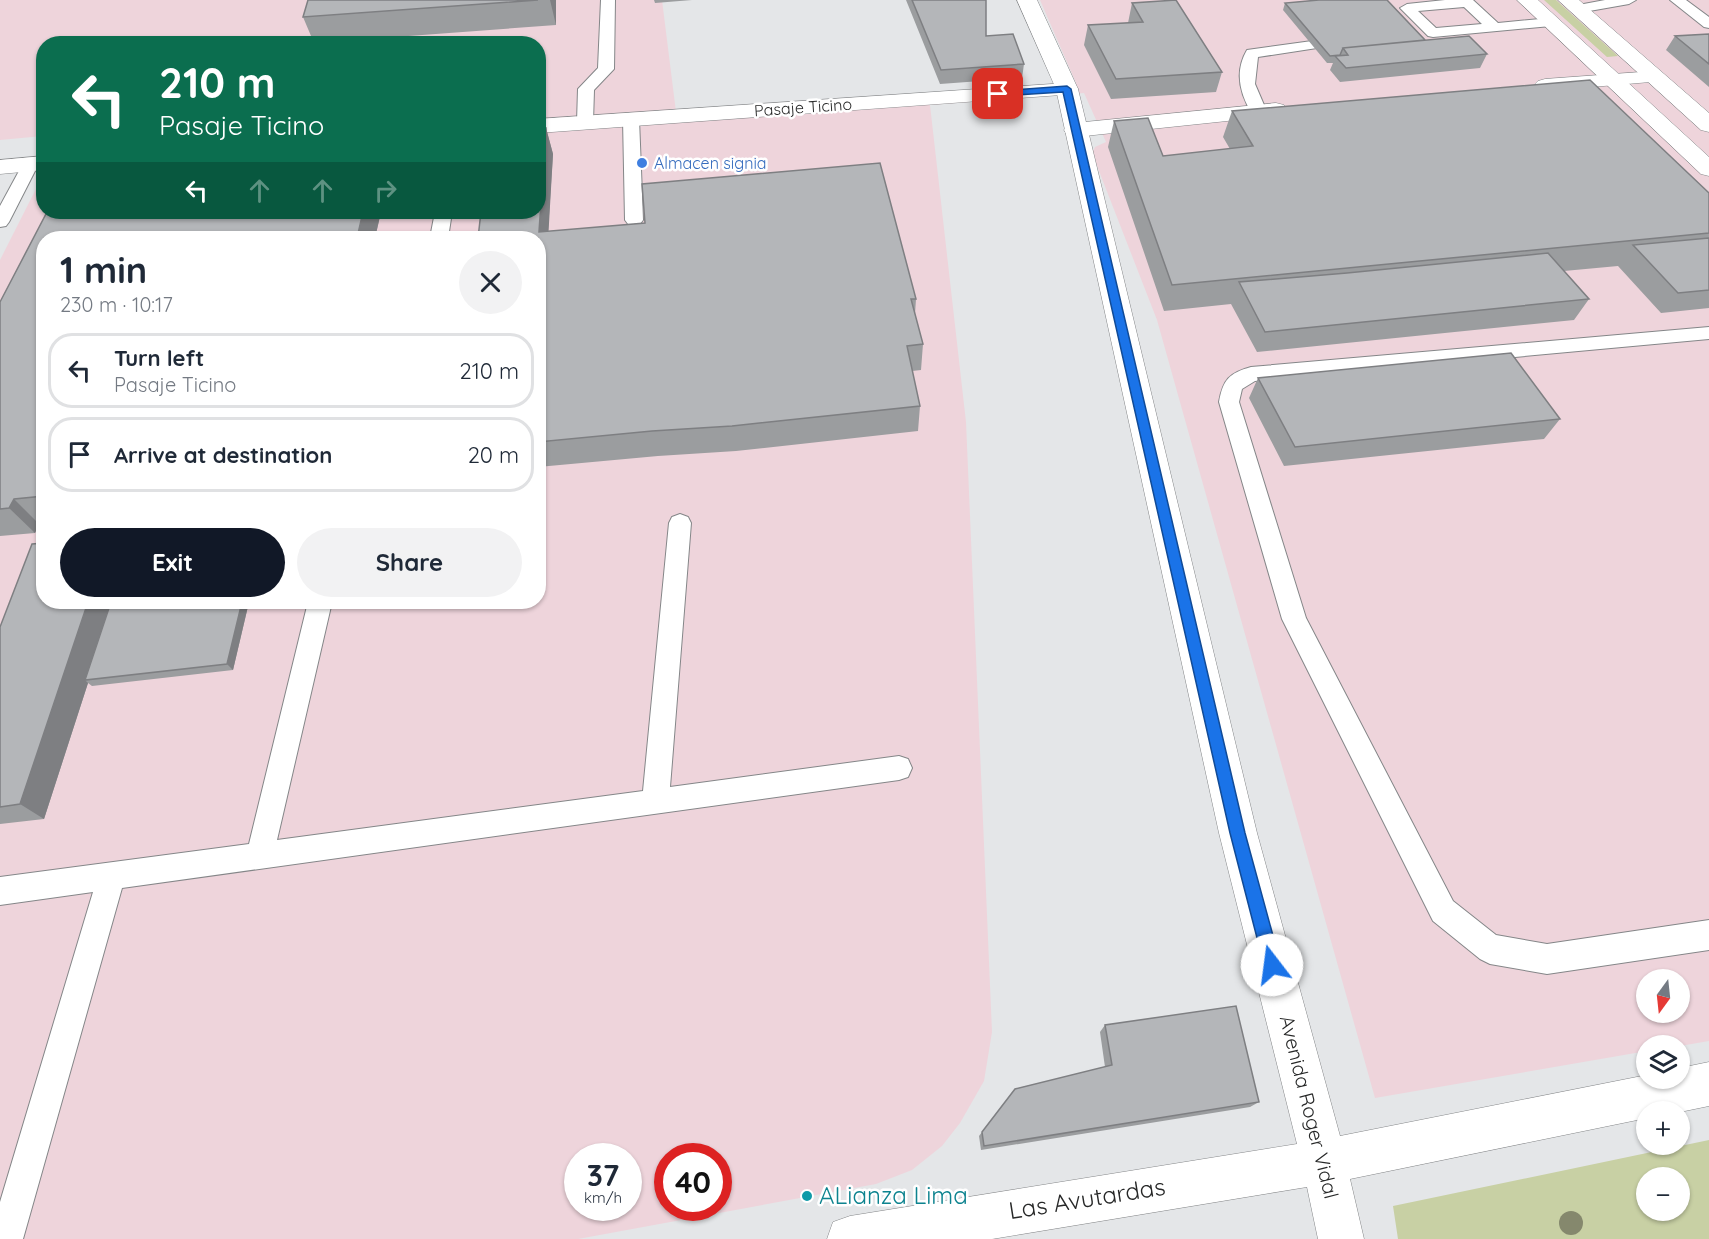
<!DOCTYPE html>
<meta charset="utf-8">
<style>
:root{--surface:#fff;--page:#f2f2f3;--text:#1f2937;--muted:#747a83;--line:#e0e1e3;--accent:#111827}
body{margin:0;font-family:Quicksand,sans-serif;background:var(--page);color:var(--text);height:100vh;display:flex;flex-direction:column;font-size:22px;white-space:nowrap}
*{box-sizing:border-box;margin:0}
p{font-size:20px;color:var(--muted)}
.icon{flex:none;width:33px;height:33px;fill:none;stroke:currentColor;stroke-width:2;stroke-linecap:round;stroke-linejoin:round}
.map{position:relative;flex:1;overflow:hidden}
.details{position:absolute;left:36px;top:231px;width:510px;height:378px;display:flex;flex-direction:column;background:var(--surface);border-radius:24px;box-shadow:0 2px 4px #0004}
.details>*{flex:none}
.guide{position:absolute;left:36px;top:36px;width:510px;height:183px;border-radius:24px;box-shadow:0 2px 4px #0004;background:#0b6e4f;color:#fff;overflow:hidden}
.needle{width:39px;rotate:195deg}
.tools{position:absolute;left:1636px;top:969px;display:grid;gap:12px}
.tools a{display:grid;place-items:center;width:54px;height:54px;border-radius:50%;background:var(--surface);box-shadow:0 2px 4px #0004;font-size:30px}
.speed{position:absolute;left:564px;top:1143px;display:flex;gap:12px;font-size:30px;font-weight:700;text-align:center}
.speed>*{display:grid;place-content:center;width:78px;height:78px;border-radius:50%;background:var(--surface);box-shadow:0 2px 4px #0004;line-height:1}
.speed small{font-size:15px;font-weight:400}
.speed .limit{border:9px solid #d22;background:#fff;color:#111}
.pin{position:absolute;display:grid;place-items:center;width:51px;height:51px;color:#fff;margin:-26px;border-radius:12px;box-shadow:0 3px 9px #0006}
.me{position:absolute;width:66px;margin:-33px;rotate:345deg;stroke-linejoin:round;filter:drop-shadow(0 0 4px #0008)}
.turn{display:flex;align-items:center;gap:21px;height:126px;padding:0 24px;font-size:27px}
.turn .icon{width:78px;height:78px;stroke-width:2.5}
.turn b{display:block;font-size:42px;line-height:51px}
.lanes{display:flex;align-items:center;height:57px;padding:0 24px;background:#0003;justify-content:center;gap:30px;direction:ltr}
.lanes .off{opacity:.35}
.round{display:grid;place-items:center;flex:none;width:63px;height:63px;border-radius:32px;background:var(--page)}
.head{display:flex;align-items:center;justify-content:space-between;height:102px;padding:0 24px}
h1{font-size:36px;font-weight:700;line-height:45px}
.action{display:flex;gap:12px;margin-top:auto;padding:12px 24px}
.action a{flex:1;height:69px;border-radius:36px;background:var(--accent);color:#fff;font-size:24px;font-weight:700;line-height:69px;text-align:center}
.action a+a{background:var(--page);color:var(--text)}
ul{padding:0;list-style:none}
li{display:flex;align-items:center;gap:18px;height:75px;margin:0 12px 9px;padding:0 12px;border:3px solid var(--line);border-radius:24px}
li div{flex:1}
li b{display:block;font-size:22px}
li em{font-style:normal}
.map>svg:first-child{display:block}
.industrial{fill:#eed4db;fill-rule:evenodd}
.green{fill:#c8d0a4;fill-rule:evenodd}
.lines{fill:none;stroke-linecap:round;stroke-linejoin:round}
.service-casing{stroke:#848688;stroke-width:2}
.minor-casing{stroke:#848688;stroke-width:1}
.tertiary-casing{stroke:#848688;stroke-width:1}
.secondary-casing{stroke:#848688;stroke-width:1}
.service{fill:#fff;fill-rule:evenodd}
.minor{fill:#fff;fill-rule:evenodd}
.tertiary{fill:#fff;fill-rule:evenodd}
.secondary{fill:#fff;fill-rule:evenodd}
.tree{fill:#85886d}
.wall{fill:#9b9d9f}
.shaded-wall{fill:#7e7f82}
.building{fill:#b4b6b9;stroke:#7e7f82;stroke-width:1.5}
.route{fill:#1a73e8;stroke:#114b97;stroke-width:1.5}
.shop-dot{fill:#3f7fe0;stroke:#fff;stroke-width:2}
.culture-dot{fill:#0f9aa8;stroke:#fff;stroke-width:2}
.labels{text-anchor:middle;stroke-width:5;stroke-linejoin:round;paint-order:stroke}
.far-street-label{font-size:16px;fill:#272828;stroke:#fff}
.far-shop-label{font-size:16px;fill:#366cbe;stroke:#fff;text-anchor:start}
.street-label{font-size:20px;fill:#272828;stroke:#fff}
.near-culture-label{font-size:24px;fill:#0d838f;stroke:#fff;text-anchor:start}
.near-street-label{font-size:24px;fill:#272828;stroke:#fff}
</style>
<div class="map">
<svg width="1709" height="1239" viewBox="0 0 1709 1239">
<rect width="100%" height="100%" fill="#e4e6e8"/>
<path class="industrial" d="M0,0h662l14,112 400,-29 -36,-83h669v1041l-29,5h-33v5l-272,47 -218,-778 -65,-167 3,-6 11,-5 -22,-49 -154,12 36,317 26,610 -8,49 -24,42 -18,23 -30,24 -36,14 -298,55h-578v-979l43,-85 1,37h494v-168h-494l-1,92 -43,4zM44,238h494v364h-494zM1647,980h33v32h-33zM578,1156h50v52h-50zM668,1156h50v52h-50z"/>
<path class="green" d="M1544,0h12l62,56 -11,1z
M1709,1140v99h-311l-5,-33zM1647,1178h33v32h-33z"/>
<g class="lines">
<g class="service-casing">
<path id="service" d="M601,0h14l-1,69 -20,21 -1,32 -8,5 -8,-5 1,-33 20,-21z
M1445,0h28l25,23 53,-5 7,4 -7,4 -118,11 -5,-1 -28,-28 7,-4zM1464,7l18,17 -46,4 -18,-17z
M1605,0h31l-7,4 -51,9 -7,-4 2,-3z
M1670,0h16l23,17v11l-5,-1z
M1312,41l7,4 -2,3 -59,9 -3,27 12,28 -8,5 -6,-2c-13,-20 -19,-43 -6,-65z
M631,114l8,5 4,101 -3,4h-12l-3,-4 -2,-101z
M24,160l6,1 5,10 -26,51 -3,4 -6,1v-21l19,-35 -3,-6z
M435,212h17l-4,26h-18z
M1709,327v12l-454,42 -13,8 -3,13 67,216 147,283 43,34 51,9 162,-24v30l-162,24 -57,-10 -10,-5 -47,-38 -151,-302 -63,-217c4,-22 10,-29 32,-35z
M680,514l8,3 3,6 -21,264 229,-31 9,3 4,9 -4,9 -9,3 -777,108 -99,351h-23v-37l93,-310 -93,13v-28l249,-33 59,-242h24l-55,238 366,-49 26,-268 3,-6z"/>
</g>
<g class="minor-casing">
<path id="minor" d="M1655,71l7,2 3,4 -3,4 -117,10 -7,-2 -4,-4 4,-4 7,-2z
M1067,83l8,1 3,5 -3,5 -537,39v-14z
M1276,103l8,2 3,5 -3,5 -209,22 -8,-2 -3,-5 3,-5 8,-2z
M44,156v14l-44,4v-14z"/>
</g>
<g class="tertiary-casing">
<path id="tertiary" d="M1017,0h20l41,89 179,744 83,303 307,-61v3h33v-10l29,-6v44l-29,6h-33v6l-297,61 14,60h-46l-11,-52 -315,52h-165l6,-17 17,-6 447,-72 -78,-311 -163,-744z"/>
</g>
<g class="secondary-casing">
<path id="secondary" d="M1517,0h21l171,157v19l-8,-2z
M1558,0h21l130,113v19l-8,-2z"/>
</g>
<use href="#service" class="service"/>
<use href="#minor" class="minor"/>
<use href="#tertiary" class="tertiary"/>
<use href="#secondary" class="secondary"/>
</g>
<circle class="tree" cx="1571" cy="1223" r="12"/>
<path class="wall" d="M308,0h248v25l-242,18 -11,-26z
M654,0h38l-37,3z
M906,0h80v36l38,28 -2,14 -82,6z
M1132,3l90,69 -6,20 -105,7 -27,-54 4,-20 40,-2z
M1285,3l140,37 62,14 -7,14 -140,14 -10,-12 3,-7h-6l-44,-53z
M1709,34v53l-43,-37 9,-14z
M1232,111l477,82v115l-48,5 -43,-47 -54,5 25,28 -15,21 -317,32 -26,-48 -67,7 -56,-164 6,-26 49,35 67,-7 -7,-12z
M546,128l7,26 -5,77 368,68 -1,15 8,30 -2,26 -9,1 8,35 -2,25 -182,20 -78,5 -120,11v-229z
M47,212h334l-6,26h-331v285l-5,1 -4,9 -35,3v-234z
M1258,378l302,41 -16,20 -260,27 -35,-68z
M249,602l-16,68 -141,16 -4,-3 -44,136 -44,5v-197z
M1105,1025l154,77 -9,5 -269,43 -2,-14 36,-47 90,-22 -5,-35z"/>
<path class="shaded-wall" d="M550,0h6v25z
M546,128l7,26 -6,104 -8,-26z
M363,212h18l-6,26h-18z
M14,499l25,25 -4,9 -26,-25z
M88,602h26l-29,78 3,3 -44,136 -24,-15z
M242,602h7l-16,68 -6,-6z"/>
<path class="building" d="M308,0h230l-235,17z
M912,0h74v36l27,-2 11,30 -83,6z
M1176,0l46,72 -106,7 -28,-54 55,-3 -11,-19z
M1319,0h68l38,40 -82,8 -3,7 -10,1 -45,-53z
M1709,34v30l-34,-28z
M1469,36l18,18 -141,14 -11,-12 13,-1 -5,-7z
M1590,80l119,113v40l-537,52 -58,-164 34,-3 15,38 90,-10 -21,-35z
M538,128h8l-7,104 106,-9 -3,-39 238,-21 36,136h-5l12,45 -16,2 13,60 -188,20 -80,5 -114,11v-204h-60l3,-26h57z
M47,212h316l-6,26h-313v258l-30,3 -5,9 -9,1v-207z
M1709,238v52l-31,3 -45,-48z
M1548,253l41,46 -324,33 -26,-50 108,-9z
M1511,353l49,66 -265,28 -37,-69z
M44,543v59h44l-68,202 -20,3v-180l32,-83z
M111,602h131l-15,62 -142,16z
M1236,1006l23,96 -275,44 -2,-14 33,-43 97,-24 -7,-40z"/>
<path class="route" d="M1067,86l4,3 174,744 36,132 -3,6 -6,2 -6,-2 -2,-6 -34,-132 -167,-741 -65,4 -4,-2 4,-3z"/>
<circle class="shop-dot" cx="642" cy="163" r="6"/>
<circle class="culture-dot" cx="807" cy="1196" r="6"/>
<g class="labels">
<g class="far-street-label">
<text transform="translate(803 107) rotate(-4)" y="6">Pasaje Ticino</text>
</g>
<g class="far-shop-label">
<text x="654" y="169">Almacen signia</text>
</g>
<g class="street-label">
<text transform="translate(1309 1107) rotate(76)" y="7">Avenida Roger Vidal</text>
</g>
<g class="near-culture-label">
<text x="819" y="1204">ALianza Lima</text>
</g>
<g class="near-street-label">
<text transform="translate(1087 1199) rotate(-9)" y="8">Las Avutardas</text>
</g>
</g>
</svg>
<div class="tools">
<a><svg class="needle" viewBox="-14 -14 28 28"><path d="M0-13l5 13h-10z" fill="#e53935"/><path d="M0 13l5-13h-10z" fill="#747a83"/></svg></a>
<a><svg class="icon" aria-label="layers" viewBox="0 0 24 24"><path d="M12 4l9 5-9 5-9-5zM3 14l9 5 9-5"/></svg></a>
<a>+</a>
<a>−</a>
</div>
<div class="speed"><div>37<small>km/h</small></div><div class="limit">40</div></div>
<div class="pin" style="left:998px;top:94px;background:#d93025"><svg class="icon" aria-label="arrive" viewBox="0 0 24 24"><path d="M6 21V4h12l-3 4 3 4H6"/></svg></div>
<svg class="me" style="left:1272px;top:965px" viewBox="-20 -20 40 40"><circle r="19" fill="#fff"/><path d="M0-13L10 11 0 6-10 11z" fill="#1a73e8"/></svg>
<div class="guide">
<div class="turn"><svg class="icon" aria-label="left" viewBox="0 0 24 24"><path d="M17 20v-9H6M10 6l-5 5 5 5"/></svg><div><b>210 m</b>Pasaje Ticino</div></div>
<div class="lanes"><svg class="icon" aria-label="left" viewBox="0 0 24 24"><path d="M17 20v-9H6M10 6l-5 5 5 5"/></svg><svg class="icon off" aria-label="ahead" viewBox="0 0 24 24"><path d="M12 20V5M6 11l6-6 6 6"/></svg><svg class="icon off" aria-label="ahead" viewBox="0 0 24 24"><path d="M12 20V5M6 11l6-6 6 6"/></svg><svg class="icon off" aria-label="right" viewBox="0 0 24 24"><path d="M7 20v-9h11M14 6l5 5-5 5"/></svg></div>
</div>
<section class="details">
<div class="head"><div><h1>1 min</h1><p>230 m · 10:17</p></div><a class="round"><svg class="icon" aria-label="close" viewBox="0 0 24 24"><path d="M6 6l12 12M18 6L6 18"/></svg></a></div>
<ul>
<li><svg class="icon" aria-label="left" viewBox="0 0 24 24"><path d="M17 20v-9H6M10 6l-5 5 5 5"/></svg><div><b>Turn left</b><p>Pasaje Ticino</p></div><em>210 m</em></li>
<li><svg class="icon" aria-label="arrive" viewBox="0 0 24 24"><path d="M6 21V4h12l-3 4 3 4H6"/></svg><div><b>Arrive at destination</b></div><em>20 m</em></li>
</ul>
<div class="action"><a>Exit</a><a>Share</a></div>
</section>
</div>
